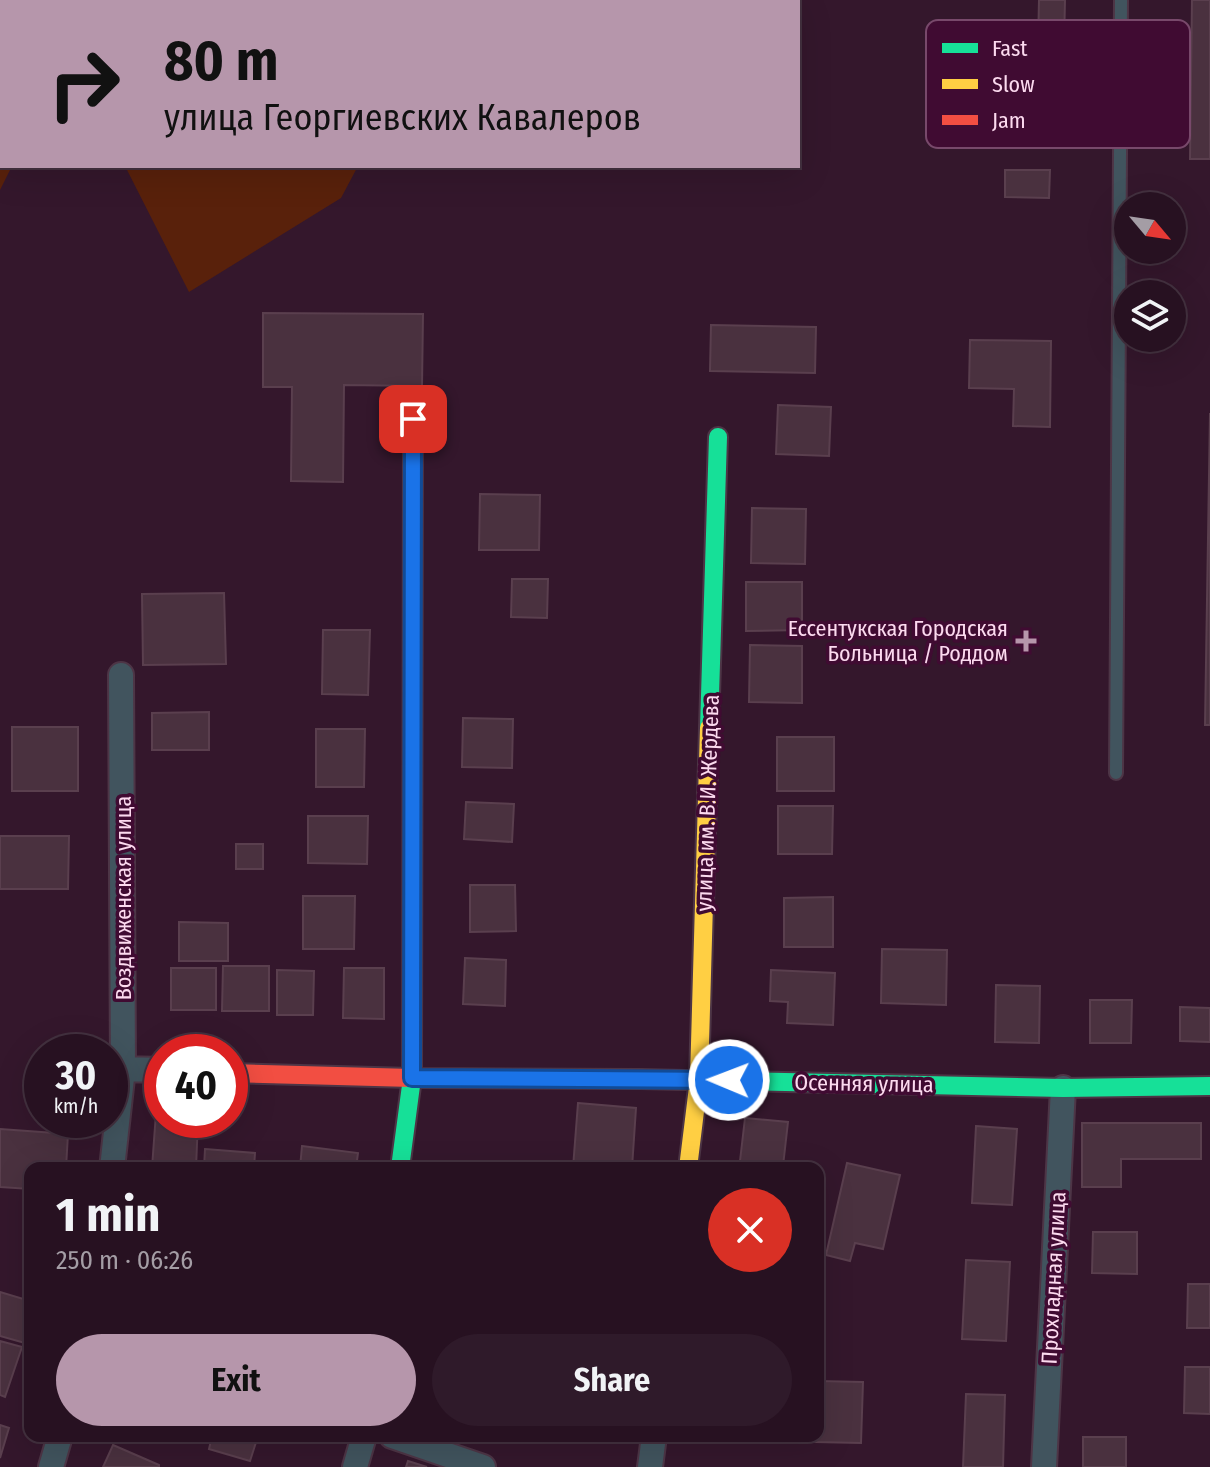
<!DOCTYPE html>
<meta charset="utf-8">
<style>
:root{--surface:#271121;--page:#2f1a2a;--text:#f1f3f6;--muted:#a49da5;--line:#43313f;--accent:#b696ab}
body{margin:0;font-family:"Fira Sans Condensed",sans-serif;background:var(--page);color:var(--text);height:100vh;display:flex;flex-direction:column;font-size:30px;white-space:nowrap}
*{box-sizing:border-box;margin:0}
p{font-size:26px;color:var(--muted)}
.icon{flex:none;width:44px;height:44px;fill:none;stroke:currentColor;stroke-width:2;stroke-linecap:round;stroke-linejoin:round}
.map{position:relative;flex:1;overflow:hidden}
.details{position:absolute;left:24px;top:1162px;width:800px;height:280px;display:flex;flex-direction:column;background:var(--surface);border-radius:16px;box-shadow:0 8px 32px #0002,0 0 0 2px var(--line)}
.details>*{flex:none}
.top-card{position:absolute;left:0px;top:0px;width:800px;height:168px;box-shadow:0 8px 32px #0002,0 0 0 2px var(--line);background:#b696ab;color:#111;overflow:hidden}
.needle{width:52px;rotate:119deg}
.buttons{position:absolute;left:1114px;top:192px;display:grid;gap:16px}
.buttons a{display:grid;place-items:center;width:72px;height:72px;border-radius:50%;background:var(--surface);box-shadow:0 8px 32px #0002,0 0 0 2px var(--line);font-size:40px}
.speed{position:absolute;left:24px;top:1034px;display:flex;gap:16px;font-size:40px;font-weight:700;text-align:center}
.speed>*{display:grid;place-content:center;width:104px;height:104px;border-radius:50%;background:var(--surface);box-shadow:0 8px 32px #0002,0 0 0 2px var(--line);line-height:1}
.speed small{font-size:20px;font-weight:400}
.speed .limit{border:12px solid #d22;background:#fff;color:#111}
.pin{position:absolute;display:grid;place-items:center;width:68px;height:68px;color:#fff;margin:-34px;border-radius:16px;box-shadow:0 4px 12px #0006}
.me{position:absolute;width:88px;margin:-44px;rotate:271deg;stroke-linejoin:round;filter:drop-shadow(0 0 6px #0008)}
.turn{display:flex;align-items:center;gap:28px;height:168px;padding:0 32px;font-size:36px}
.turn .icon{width:104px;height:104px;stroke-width:2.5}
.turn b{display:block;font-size:56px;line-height:68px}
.round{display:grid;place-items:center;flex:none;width:84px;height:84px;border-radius:42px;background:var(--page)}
.summary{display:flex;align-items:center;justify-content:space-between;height:136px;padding:0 32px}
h1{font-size:48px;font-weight:700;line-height:60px}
.action{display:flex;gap:16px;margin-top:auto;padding:16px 32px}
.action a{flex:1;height:92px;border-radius:48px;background:var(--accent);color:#111;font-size:32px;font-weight:700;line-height:92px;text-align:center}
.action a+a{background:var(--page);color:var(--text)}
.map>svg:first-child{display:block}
.green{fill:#59210b}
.building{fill:#4a313f;stroke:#5a3f4e;stroke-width:2}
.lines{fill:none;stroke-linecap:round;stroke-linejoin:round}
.lane-casing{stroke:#4d3546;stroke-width:16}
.street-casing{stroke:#4d3546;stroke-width:28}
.fast-casing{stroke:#4d3546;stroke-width:22}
.slow-casing{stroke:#4d3546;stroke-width:22}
.jam-casing{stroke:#4d3546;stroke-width:22}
.lane{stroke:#41545e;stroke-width:12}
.street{stroke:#41545e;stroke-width:24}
.fast{stroke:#16e098;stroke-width:18}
.slow{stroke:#ffcf43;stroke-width:18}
.jam{stroke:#f24e42;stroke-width:18}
.route-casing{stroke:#114b97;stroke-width:20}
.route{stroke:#1a73e8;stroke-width:14}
.poi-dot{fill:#b696ab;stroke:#400b32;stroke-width:3}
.labels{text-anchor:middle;stroke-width:7;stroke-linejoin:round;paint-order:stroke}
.poi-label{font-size:22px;fill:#fcdaef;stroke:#400b32;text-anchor:end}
.street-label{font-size:22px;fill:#fcdaef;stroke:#400b32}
.key{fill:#400b32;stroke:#78496b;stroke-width:2}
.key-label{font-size:22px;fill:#fcdaef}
</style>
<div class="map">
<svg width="1210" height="1467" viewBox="0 0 1210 1467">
<rect width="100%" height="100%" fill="#34172c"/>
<path class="green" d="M0,0h510l-2,2h-506v164h10l-12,24z
M125,166h233l-17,32 -152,94z"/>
<path class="building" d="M1039,0h26l-1,45h-26z
M1192,0h18v159h-20z
M1005,170h45l-1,28 -44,-1z
M263,313l160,1 -1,72 -78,-1 -1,97 -52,-1 1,-94h-29z
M711,325l105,2 -1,46 -105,-2z
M970,340l81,1 -1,86 -37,-1 1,-37 -45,-1z
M778,405l53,2 -2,49 -53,-2z
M1210,413v312h-5z
M480,494l60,1 -1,55h-60z
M752,508l54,1 -1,55 -54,-1z
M512,579h36l-1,39 -36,-1z
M746,582h56v48l-56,1z
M224,593l2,71 -83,1 -1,-71z
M323,630h47l-2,65 -46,-1z
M750,645l52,1v57l-53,-1z
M209,712v38h-57v-37z
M463,718l50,1 -1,49 -50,-1z
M12,727h66v64h-66z
M316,729h49l-1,58h-48z
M777,737h57v54h-57z
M466,802l48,2 -2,38 -48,-3z
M778,806h55l-1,48h-54z
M308,816h60l-1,48 -59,-1z
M0,836h69l-1,53h-68z
M236,844h27v25h-27z
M470,885h45l1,46 -46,1z
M303,896h52l-1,53h-51z
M833,897v50h-49v-49z
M179,922l49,1v38h-49z
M882,949l65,1 -1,55 -65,-2z
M465,958l41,2 -1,46 -42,-2z
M223,966h46v45h-47z
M171,968h45v42h-45z
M344,968h40v51l-41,-1z
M277,970l37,1 -1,44h-36z
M771,970l64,3 -2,52 -46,-2 1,-21 -18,-1z
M996,985l44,1 -1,57 -44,-1z
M1090,1000h42l-1,43h-41z
M1180,1007l30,1v34l-30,-1z
M578,1103l58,5 -4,60h-59z
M156,1113l6,1v6h36l-2,48h-44z
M745,1118l43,4 -5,44 -43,-5z
M1082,1123h119v36h-80v28h-39z
M976,1126l41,3 -5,76 -40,-2z
M0,1129l68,5 -2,34h-36v21l-30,-2z
M302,1146l56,7 -2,15h-56z
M205,1149l50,4 -1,15h-50z
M847,1163l53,12 -17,74 -28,-6 -5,18 -24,-6z
M1093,1232h44v42l-45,-1z
M966,1260l44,2 -4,79 -44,-2z
M1188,1284h22v44h-23z
M0,1292l30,9v27l-5,15 -25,-7z
M0,1341l22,6 -17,50 -5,-2z
M1185,1367h25v47l-26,-1z
M818,1381l45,1 -2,61 -46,-1v-6h3z
M966,1394l39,1 -2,72h-40z
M0,1425l9,3 -9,30z
M212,1436h46l-8,25 -41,-12z
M1083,1437h43v30h-43z
M113,1445l46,20v2h-56z
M408,1461l19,6h-21z"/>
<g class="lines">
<g class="lane-casing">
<path id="lane" d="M1116,773l5,-773"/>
</g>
<g class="street-casing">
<path id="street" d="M123,1069l39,1
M112,1168l11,-99 -2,-394
M392,1436l91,31
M51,1467l9,-31
M355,1467l9,-31
M650,1467l4,-31
M1044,1467l19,-379"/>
</g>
<g class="fast-casing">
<path id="fast" d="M709,728l9,-291
M640,1079l423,9 147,-2
M400,1168l12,-90 1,-659"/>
</g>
<g class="slow-casing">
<path id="slow" d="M688,1168l11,-89 10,-351"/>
</g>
<g class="jam-casing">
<path id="jam" d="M230,1073l182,5 228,1"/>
</g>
<use href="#lane" class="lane"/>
<use href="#street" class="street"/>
<use href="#fast" class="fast"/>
<use href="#slow" class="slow"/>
<use href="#jam" class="jam"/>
</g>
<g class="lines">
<g class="route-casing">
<path id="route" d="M413,419l-1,659 317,2"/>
</g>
<use href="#route" class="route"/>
</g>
<path class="poi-dot" d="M1022 629h8v8h8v8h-8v8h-8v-8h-8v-8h8z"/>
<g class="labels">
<g class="poi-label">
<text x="1008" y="636">Ессентукская Городская<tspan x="1008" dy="25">Больница / Роддом</tspan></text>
</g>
<g class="street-label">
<text transform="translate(707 803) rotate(-88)" y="8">улица им. В.И. Жердева</text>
<text transform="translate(123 898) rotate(-90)" y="8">Воздвиженская улица</text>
<text transform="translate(864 1083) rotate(1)" y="8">Осенняя улица</text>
<text transform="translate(1053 1278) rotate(-87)" y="8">Прохладная улица</text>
</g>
</g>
<rect x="926" y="20" width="264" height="128" rx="12" class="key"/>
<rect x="942" y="43" width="36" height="10" fill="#16e098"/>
<rect x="942" y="79" width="36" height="10" fill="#ffcf43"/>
<rect x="942" y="115" width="36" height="10" fill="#f24e42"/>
<g class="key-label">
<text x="992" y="56">Fast</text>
<text x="992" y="92">Slow</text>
<text x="992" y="128">Jam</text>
</g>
</svg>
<div class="buttons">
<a><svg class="needle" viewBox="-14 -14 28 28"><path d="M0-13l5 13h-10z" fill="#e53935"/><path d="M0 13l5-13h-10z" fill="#a49da5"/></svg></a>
<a><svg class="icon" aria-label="layers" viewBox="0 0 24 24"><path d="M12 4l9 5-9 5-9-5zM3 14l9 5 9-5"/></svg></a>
</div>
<div class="speed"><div>30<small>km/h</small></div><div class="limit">40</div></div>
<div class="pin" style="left:413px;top:419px;background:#d93025"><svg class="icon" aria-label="arrive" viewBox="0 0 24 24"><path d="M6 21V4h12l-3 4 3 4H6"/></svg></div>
<svg class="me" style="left:729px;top:1080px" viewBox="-20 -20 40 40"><circle r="17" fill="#1a73e8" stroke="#fff" stroke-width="3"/><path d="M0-11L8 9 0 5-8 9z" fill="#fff"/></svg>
<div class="top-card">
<div class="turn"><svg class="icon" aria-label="right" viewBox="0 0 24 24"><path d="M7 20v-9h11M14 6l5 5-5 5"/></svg><div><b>80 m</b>улица Георгиевских Кавалеров</div></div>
</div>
<section class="details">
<div class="summary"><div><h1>1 min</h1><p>250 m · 06:26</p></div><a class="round" style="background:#d93025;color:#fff"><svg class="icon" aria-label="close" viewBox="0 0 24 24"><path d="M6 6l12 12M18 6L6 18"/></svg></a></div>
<div class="action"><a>Exit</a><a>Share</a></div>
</section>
</div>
